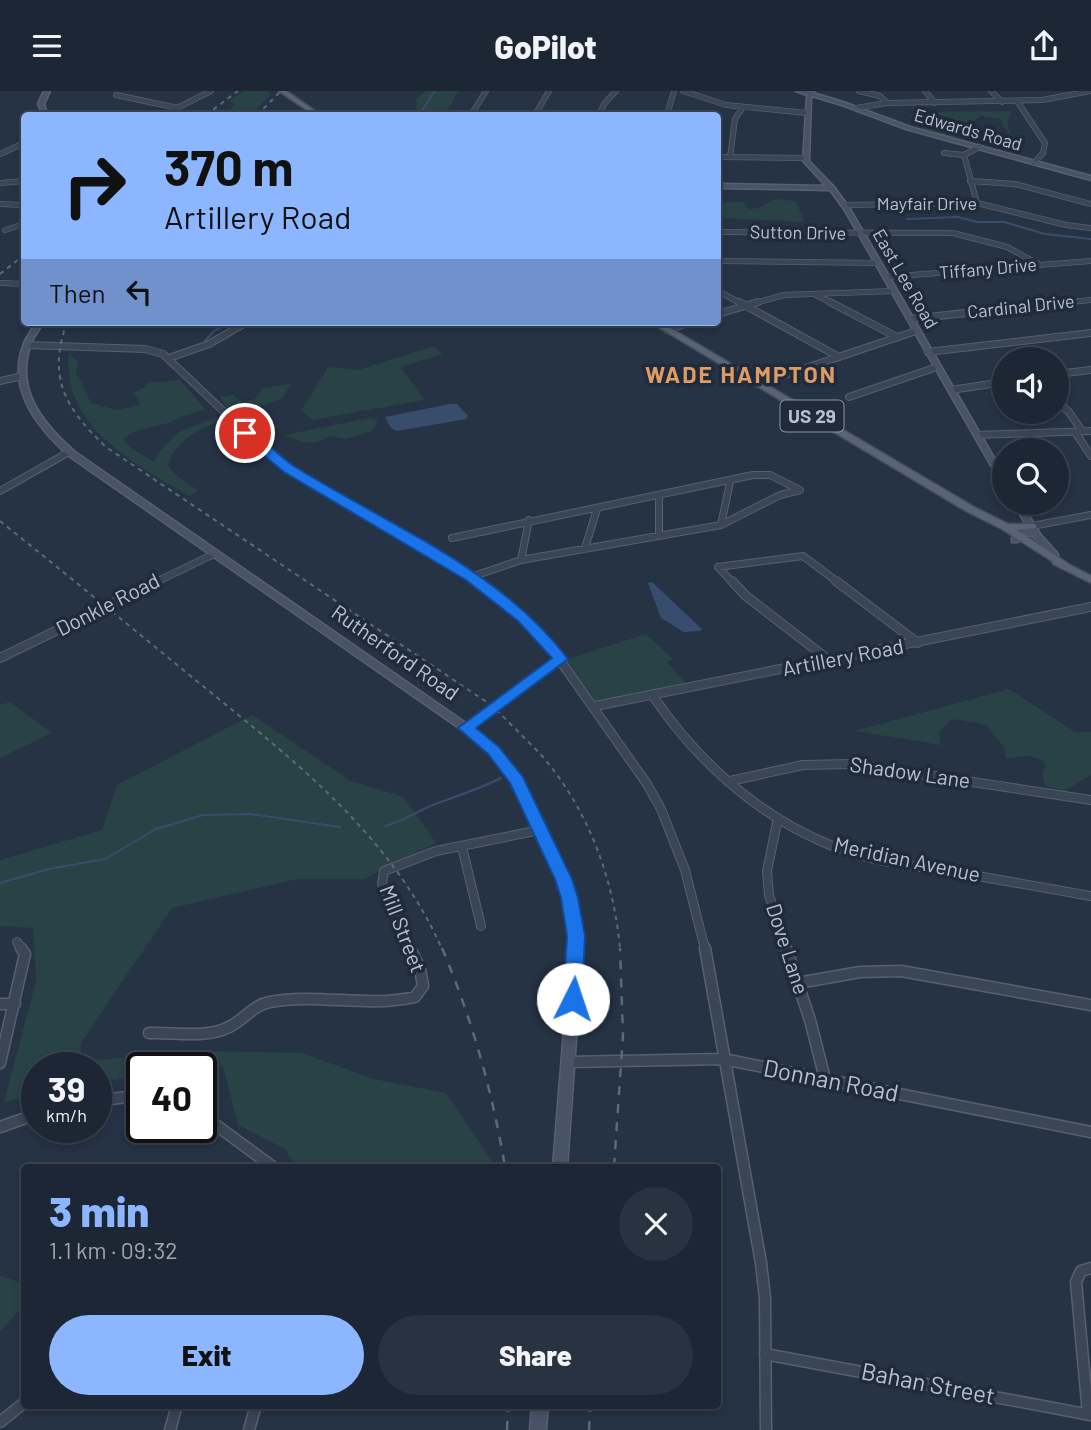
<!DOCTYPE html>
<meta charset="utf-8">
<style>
:root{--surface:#1c2634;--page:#293240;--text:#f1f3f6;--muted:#a0a5ac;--line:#3a434f;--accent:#8cb6ff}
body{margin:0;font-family:Barlow,sans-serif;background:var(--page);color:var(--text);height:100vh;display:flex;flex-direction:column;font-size:26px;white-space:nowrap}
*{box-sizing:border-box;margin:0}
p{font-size:23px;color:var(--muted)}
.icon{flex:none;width:38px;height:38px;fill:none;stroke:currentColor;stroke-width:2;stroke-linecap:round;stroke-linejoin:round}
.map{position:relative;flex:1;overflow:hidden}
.drawer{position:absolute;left:21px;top:1073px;width:700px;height:245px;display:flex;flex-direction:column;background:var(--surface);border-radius:7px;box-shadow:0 4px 10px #0003,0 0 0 2px var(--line)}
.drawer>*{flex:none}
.banner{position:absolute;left:21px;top:21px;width:700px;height:214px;border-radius:7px;box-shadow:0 4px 10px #0003,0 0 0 2px var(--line);background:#8cb6ff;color:#111;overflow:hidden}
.tools{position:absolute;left:992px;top:256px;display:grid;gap:14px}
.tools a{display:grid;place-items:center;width:77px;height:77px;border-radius:50%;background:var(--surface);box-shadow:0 4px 10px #0003,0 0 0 2px var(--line);font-size:35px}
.speed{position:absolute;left:21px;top:961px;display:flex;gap:14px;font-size:35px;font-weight:700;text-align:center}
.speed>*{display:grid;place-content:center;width:91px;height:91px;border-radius:50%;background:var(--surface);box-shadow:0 4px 10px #0003,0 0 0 2px var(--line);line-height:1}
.speed small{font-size:18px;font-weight:400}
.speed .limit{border:4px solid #111;border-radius:10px;background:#fff;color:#111}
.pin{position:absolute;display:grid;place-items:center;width:60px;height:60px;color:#fff;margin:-30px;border:4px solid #fff;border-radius:50%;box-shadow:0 2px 7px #0007}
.me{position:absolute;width:77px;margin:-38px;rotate:4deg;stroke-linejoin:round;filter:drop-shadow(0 0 5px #0008)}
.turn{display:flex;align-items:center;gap:24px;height:147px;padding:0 28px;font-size:32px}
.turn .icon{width:91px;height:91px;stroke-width:2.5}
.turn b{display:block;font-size:49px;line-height:60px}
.then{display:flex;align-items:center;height:66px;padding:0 28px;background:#0003;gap:14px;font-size:26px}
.round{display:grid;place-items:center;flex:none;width:74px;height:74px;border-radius:37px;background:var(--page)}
.summary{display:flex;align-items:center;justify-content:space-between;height:119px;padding:0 28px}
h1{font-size:42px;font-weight:800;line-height:52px;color:var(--accent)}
.primary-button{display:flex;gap:14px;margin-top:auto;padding:14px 28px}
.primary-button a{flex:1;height:80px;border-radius:42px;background:var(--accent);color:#111;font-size:28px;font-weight:800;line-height:80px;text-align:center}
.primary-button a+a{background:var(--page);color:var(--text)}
header{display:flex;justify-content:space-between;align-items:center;height:91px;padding:0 28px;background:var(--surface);font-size:32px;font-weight:800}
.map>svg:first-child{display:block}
.green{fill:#284246}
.water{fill:#384d6d}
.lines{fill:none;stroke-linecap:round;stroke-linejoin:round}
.stream{stroke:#384d6d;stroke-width:2}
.street-far3-casing{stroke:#56606f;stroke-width:6}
.street-far2-casing{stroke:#56606f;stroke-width:8}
.street-far1-casing{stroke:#56606f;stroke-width:10}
.street-casing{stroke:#56606f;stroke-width:13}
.secondary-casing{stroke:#56606f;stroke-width:3}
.primary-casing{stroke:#444e5e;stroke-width:3}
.street-far3{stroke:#3a4555;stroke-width:4.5}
.street-far2{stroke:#3a4555;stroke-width:6}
.street-far1{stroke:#3a4555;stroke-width:8}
.street{stroke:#3a4555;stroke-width:10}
.secondary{fill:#485368;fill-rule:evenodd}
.primary{fill:#586475;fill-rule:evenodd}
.rail-far1{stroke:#5c697c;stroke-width:2;stroke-dasharray:4.5 4.5;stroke-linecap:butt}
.rail{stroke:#5c697c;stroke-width:2.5;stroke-dasharray:9 9;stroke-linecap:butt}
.route{fill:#1a73e8;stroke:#114b97;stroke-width:2}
.labels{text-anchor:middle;stroke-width:7;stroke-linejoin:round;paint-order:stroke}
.far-street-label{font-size:18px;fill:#b8c0ce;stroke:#1f2a3a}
.shield{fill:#1f2a3a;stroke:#8a93a2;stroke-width:2}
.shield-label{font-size:19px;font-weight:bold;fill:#b8c0ce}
.street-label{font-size:21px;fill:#b8c0ce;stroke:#1f2a3a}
.far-district-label{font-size:23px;font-weight:bold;letter-spacing:2px;fill:#de9b63;stroke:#1f2a3a}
.near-street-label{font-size:24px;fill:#b8c0ce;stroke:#1f2a3a}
</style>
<header><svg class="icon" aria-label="menu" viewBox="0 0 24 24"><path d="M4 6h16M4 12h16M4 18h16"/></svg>GoPilot<svg class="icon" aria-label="share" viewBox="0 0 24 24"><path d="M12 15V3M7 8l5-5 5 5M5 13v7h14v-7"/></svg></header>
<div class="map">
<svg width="1091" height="1339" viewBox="0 0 1091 1339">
<rect width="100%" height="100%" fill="#263345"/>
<path class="green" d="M243,0h24l4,3 -21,21 -24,-2 10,-9 -6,-3z
M425,0h33l-13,24h-28l-1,-15z
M1012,20l-5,11 5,17 -12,-20 -20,-3 -27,22 -32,-9 17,-8 -29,-5 15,-4z
M775,108l21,2 8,21 -86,-4v-15l25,-1 6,7 10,-1z
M434,255l8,8 -41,13 23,33 -112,20 -10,-10 26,-43 30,3z
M69,262l9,9 -2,10 15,31 26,7 23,-5 -6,-13 10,-4 2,-5 34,-3 26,30c-12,2 -20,5 -31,10 -19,9 -33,5 -52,19l8,9 23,14 7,-12 18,-18 37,-15 2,5c-22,8 -43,20 -50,43l8,10 23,16 -10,5c-53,-32 -128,-69 -120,-143z
M290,293l-8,15 -50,16 -12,-18 13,-2 9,7 13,-3 8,-11z
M369,327l9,2 -6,11 -26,8 -16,-3 -13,6 -13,1 -20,-8z
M646,543l27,25 -6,3 20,23 -85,22 -13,-13 -24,-34z
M1009,598l66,43h16v43l-27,16 -19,-5 -3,-13 4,-6 -3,-7 -14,-4 -23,2 -2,-10 -17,-23 -35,-6 -13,13 2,13 -86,-14z
M10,611l42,31 -52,25v-53z
M252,624l99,66 53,16 32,46 -72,36h-67l-125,29 -91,135v18l130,-10 91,2 72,26 72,14 50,74h-200l-11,-18 -47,-24 -15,-59 -22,2 -59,-1v9l-46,6v-15h-59v28l-33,7 32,-121 -3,-53 -33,-2v-66l102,-30 15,-45z
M0,1185l24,7v22l-24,27z"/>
<path class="water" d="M450,313h7l11,12 -2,3 -69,12 -6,-3 -6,-11z
M652,491l50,47 -2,2 -16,1 -23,-14 -13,-35z"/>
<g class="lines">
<path class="stream" d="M419,24l16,-24
M907,128l50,-2 21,5h26l41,12 46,5
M205,250l9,-10 17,-9
M385,735c19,-5 32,-15 50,-22 23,-8 44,-15 66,-26
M0,792l49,-14 56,-10 51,-30 47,-14 47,-1 90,13"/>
<g class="street-far3-casing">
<path id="street-far3" d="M683,0l43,14 81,8
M859,0l21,5 7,7
M925,0l10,12
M991,0l11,11
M116,4l62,13
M1017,10l28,42 -2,10 -9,10
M856,17l31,-5 155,-3 49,-9
M163,24l48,-24
M471,24l15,-24
M535,24l14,-24
M599,24l5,-11 12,-13
M667,24l7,-24
M944,62l20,2
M0,63l24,-11
M718,66l87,1
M730,66l5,-38 8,-12
M970,90l45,3 76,20
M0,92l24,-2
M977,112l-13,-48 15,-8
M0,113l24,1
M844,114l133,-2 89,22 25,3
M5,139l19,-6
M718,141l235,1 54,14 33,18
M718,170l160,2
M886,186l205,-16
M0,192l24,1
M718,200l24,13
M816,204l18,9
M752,213l32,-9 110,-4
M1052,213l39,-4"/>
</g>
<g class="street-far2-casing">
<path id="street-far2" d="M739,211l100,55
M830,211l67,35
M718,223l40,-12
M910,228l158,-17
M667,239l24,-8
M27,254l118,4 18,5 112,106 204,123
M928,261l163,-19
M169,267l40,-14 38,-22
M1057,283l34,-4
M0,290l22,-5
M758,293l158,-53
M951,299l53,-8
M849,306l88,-30
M1057,310l12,11 13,19
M1075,341l16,24
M977,344l114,-4
M0,400l69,-39
M659,405v39
M721,434l9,-43
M1032,435l59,-11
M452,447l301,-63h17l30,15 -20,5 -59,30 -200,35 -50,17
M585,457l12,-39
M521,469l8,-40
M154,492l62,-30
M733,492l-15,-16 85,-11 36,27"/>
</g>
<g class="street-far1-casing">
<path id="street-far1" d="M477,490l47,37 28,31 95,135 14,25 24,61 20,79
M732,490l14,15 84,65
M836,490l82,62
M0,567l158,-77
M653,605c43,64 105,120 177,149 38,16 79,20 119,26 48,8 95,17 142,25
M595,615l496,-99
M466,637l94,-69
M730,690l73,-16 51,-1 237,36
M778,727l-11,53 2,24 18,54
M462,756l19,79
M17,851l5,7
M411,858l-29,-65 2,-13 52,-20 104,-21"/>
</g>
<g class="street-casing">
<path id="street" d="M705,857l56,315 4,35 1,132
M786,857l24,72 15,59
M798,892l62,-11 41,-1 190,34
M0,913h15
M149,942c25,-1 57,6 80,-6 15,-7 24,-22 41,-25 48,-9 97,6 145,-5l8,-11 -3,-17 -10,-21
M568,971l155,-3 368,73
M0,972l25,-109 -4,-6
M96,1010l46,-6
M201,1023l72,53
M0,1036l37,-13
M765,1263l326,61
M1088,1323l-12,-132 5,-11 10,-3
M0,1331l24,-19
M170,1339l7,-25
M249,1339l7,-25"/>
</g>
<g class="secondary-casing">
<path id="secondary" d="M44,0h6l-6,13 3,11h-4l-5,-11z
M796,0h18l-1,2 33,10 64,24 181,49v4l-185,-51 -64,-24 -30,-9 -1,3 -2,62 25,26 16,22 154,266v8l-4,-2 -156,-272 -14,-19 -112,-2v-4l108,2 -23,-25 4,-66z
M36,231h8c-4,6 -9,13 -12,19 -19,47 10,82 43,111l395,274 37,33 22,33 40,87 11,38 2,38 -15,212h-14l17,-212 -2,-38 -11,-38 -38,-87 -20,-29 -37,-33 -393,-274c-33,-30 -64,-69 -44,-115 3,-6 8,-13 11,-19z
M1013,411h8l19,32 18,20v4h-6l-20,-23 -14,7h-6v-4l13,-7 2,-4z
M532,1314h16l-2,25h-16z"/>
</g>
<g class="primary-casing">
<path id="primary" d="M279,0h7l35,24h-7z
M650,231h10l314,185 34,17h28v4l-19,2 53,35 21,11v7l-38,-19 -1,-3 -50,-32 -36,-18z"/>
</g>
<use href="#street-far3" class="street-far3"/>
<use href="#street-far2" class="street-far2"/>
<use href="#street-far1" class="street-far1"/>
<use href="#street" class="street"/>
<use href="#secondary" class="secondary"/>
<use href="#primary" class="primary"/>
<path class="rail-far1" d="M206,24l32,-24
M257,24l24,-24
M0,183l24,-19
M67,231c-20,56 -2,86 39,125l388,260c16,17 33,33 49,50 46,54 71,123 77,192
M0,430c66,53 132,107 198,161 95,78 193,152 244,267"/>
<path class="rail" d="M442,857c30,71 50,142 63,219
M614,1076l9,-132 -3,-87
M507,1339l1,-25
M589,1339l1,-25"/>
</g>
<path class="route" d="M245,339c19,6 34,28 52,38 92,57 204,102 271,191l-92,69 23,19 24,30 49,102 6,19 7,38 -3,63 -3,5h-13l-3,-5 4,-63 -6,-38 -6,-19 -45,-96 -22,-29 -30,-26 94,-70 -34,-37 -52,-41 -182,-108 -43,-36 -2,-3z"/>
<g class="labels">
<g class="far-street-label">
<text transform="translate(968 39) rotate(16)" y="6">Edwards Road</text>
<text x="927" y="119">Mayfair Drive</text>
<text transform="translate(798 142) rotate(1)" y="6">Sutton Drive</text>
<text transform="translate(988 178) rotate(-5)" y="6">Tiffany Drive</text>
<text transform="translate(905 188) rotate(60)" y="6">East Lee Road</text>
<text transform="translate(1021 216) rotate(-6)" y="6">Cardinal Drive</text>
</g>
<rect class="shield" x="780.5" y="309.5" width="63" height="31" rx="5"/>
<g class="shield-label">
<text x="812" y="332">US 29</text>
</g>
<g class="street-label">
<text transform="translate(108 514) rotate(-27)" y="7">Donkle Road</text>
<text transform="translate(395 562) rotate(35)" y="7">Rutherford Road</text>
<text transform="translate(843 567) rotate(-11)" y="7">Artillery Road</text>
<text transform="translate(910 682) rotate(8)" y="7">Shadow Lane</text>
<text transform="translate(907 769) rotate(12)" y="7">Meridian Avenue</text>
<text transform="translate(402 838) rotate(69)" y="7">Mill Street</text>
<text transform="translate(787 858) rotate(72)" y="7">Dove Lane</text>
</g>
<g class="far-district-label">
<text x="741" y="292">WADE HAMPTON</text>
</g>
<g class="near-street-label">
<text transform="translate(831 990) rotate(11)" y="8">Donnan Road</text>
<text transform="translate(928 1293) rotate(11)" y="8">Bahan Street</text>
</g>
</g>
</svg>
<div class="tools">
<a><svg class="icon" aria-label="sound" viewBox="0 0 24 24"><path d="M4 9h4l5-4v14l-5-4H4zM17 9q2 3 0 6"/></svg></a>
<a><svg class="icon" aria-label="search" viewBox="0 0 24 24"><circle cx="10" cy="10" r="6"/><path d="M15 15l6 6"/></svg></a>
</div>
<div class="speed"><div>39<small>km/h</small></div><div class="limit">40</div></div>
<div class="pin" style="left:245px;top:342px;background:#d93025"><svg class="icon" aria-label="arrive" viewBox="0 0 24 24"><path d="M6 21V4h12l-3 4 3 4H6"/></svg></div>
<svg class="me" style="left:573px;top:908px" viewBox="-20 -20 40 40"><circle r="19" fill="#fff"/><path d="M0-13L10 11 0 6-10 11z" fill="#1a73e8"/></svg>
<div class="banner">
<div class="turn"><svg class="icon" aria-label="right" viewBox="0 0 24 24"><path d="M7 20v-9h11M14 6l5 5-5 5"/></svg><div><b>370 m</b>Artillery Road</div></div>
<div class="then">Then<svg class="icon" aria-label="left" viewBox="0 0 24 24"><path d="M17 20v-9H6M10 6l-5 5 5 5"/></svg></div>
</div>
<section class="drawer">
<div class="summary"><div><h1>3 min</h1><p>1.1 km · 09:32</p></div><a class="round"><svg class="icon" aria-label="close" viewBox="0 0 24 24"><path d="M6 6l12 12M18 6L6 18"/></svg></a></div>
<div class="primary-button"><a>Exit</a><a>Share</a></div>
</section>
</div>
